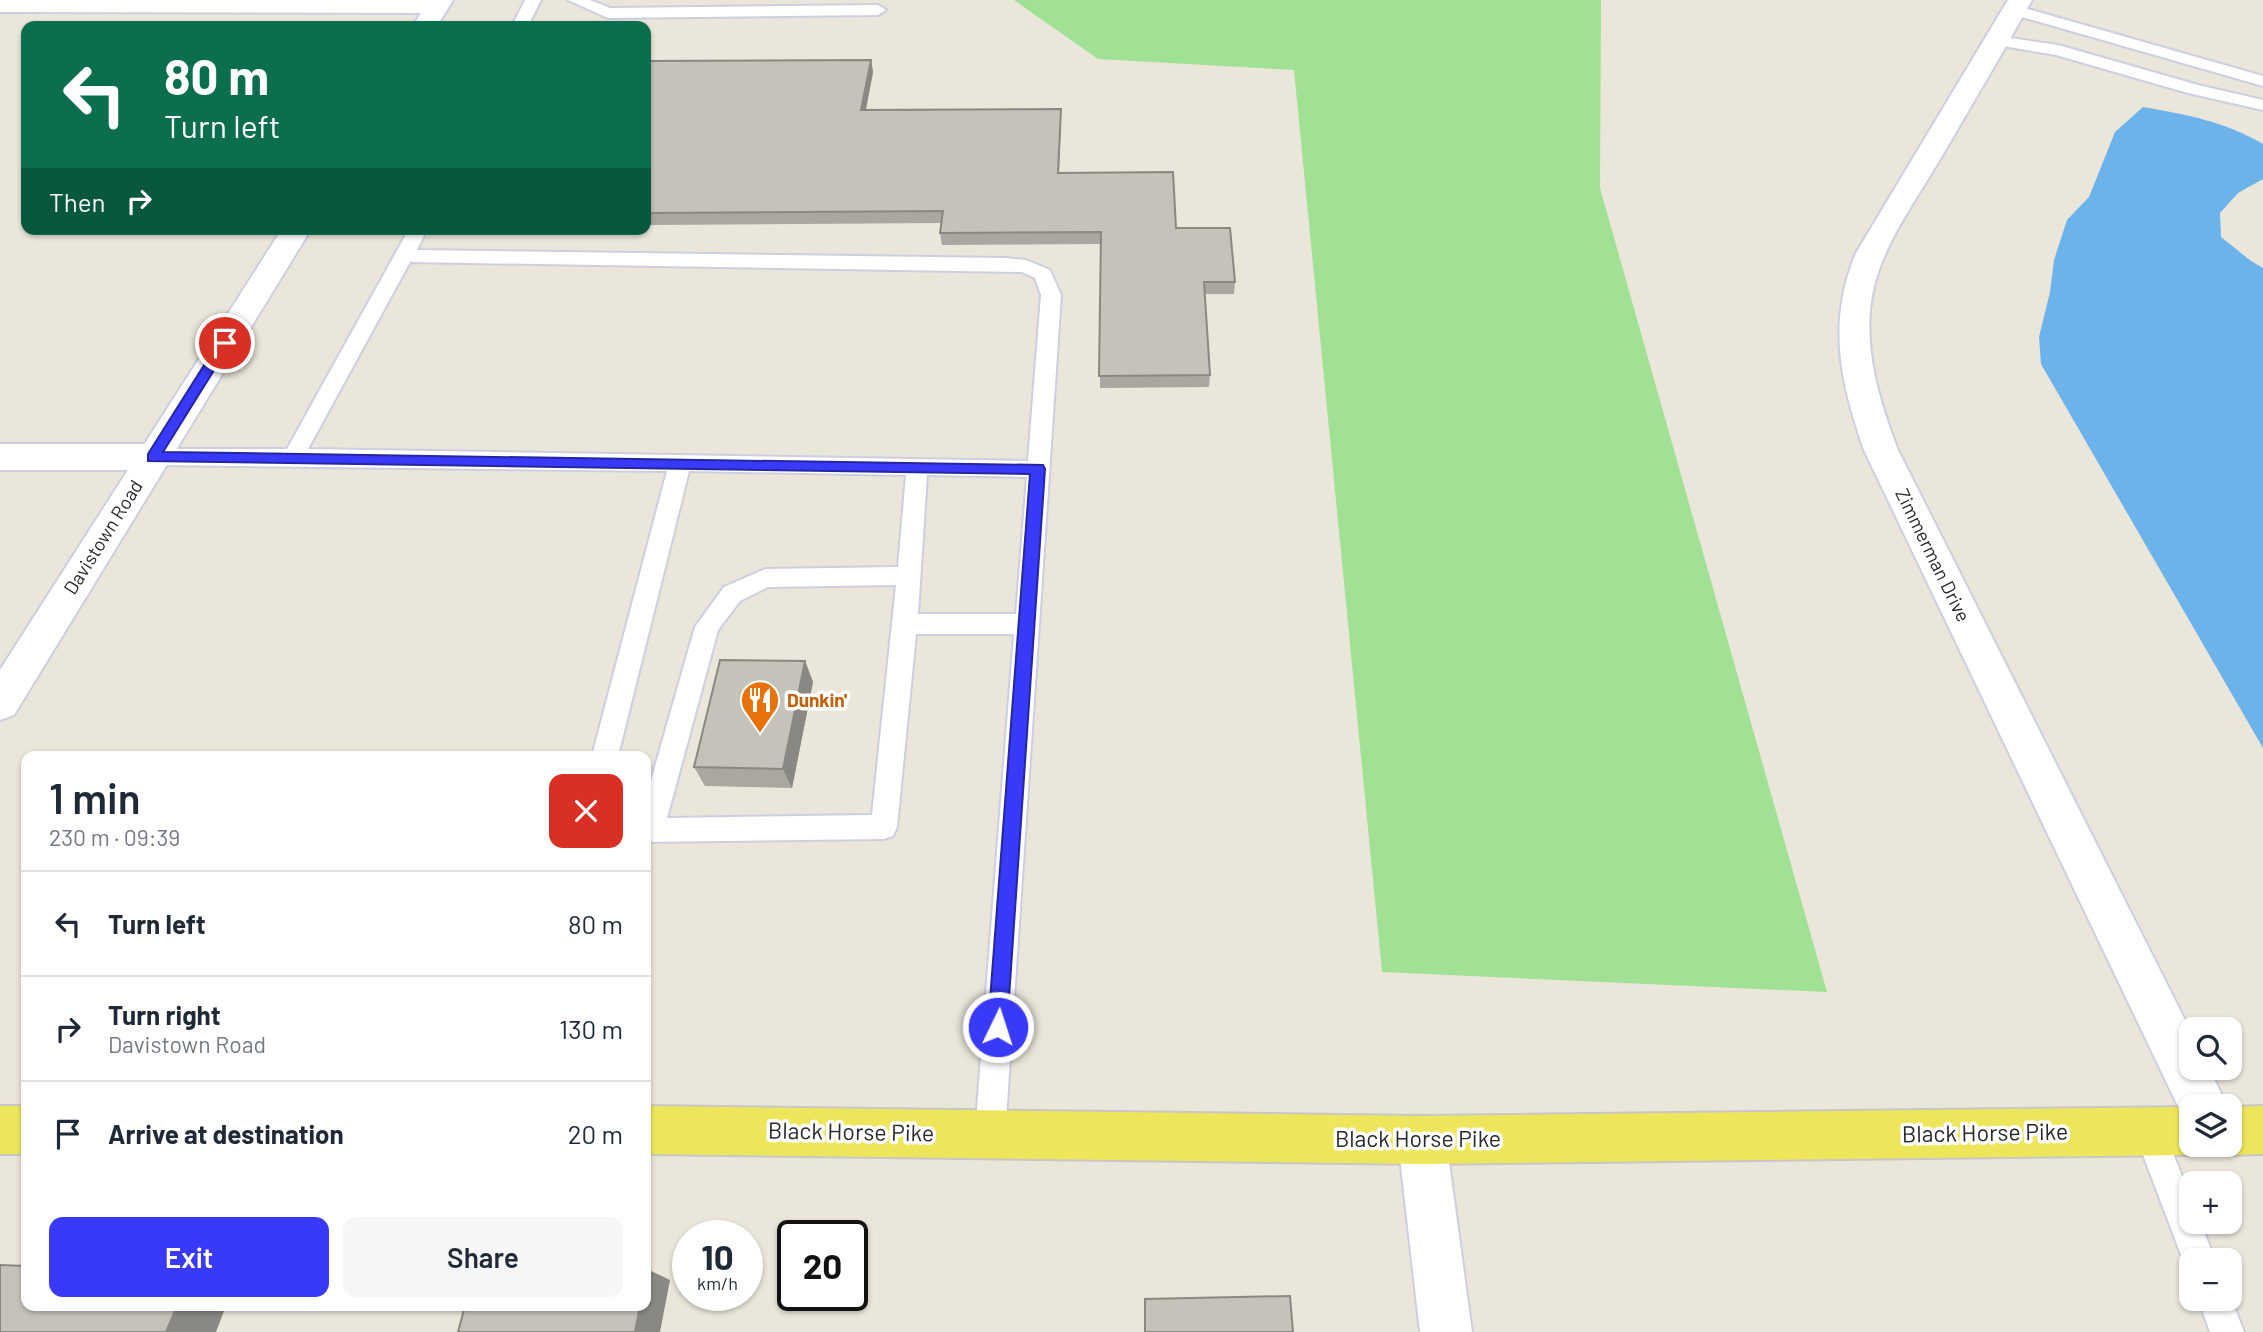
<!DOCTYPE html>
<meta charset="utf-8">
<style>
:root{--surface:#fff;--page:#f6f6f7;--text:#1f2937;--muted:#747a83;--line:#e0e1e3;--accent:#393af7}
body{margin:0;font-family:Barlow,sans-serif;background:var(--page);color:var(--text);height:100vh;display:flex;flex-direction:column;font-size:26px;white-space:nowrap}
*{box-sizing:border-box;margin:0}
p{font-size:23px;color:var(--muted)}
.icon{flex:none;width:38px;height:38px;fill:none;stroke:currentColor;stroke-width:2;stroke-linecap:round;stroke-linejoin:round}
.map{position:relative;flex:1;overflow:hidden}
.drawer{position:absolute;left:21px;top:751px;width:630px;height:560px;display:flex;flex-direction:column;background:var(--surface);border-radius:14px;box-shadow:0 2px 5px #0004}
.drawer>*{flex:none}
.banner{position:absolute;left:21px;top:21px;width:630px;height:214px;border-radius:14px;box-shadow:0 2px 5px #0004;background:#0b6e4f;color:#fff;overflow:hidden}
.fabs{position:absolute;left:2179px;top:1017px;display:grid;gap:14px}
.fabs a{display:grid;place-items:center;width:63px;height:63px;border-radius:14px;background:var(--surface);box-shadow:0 2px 5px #0004;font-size:35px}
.speed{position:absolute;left:672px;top:1220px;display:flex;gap:14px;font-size:35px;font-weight:700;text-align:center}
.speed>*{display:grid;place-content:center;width:91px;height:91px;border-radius:50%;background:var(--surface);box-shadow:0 2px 5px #0004;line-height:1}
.speed small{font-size:18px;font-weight:400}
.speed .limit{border:4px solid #111;border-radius:10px;background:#fff;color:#111}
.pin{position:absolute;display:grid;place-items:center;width:60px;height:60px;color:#fff;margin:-30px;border:4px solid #fff;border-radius:50%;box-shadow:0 2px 7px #0007}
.me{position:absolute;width:77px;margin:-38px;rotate:4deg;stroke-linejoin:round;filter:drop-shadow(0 0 5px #0008)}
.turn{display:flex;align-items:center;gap:24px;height:147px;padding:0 28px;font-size:32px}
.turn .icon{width:91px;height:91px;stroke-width:2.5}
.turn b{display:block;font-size:49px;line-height:60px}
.then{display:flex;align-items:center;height:66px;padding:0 28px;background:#0003;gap:14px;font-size:26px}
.round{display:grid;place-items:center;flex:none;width:74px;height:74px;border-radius:14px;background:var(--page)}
.summary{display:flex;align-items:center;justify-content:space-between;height:119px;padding:0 28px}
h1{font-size:42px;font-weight:600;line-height:52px}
.button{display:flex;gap:14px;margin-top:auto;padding:14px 28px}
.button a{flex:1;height:80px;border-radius:14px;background:var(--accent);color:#fff;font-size:28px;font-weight:600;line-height:80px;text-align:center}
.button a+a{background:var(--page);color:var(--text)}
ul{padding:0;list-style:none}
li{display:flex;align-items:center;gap:21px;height:105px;padding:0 28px;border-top:2px solid var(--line)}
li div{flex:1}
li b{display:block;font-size:26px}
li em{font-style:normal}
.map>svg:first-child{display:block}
.green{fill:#a1e195}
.water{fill:#6cb3ec}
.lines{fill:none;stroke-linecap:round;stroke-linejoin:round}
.lane-casing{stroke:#cecee1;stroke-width:4}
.street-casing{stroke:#cecee1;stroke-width:4}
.secondary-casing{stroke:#cecee1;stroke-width:4}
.primary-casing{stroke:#c7c7c7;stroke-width:4}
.lane{fill:#fff;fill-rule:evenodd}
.street{fill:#fff;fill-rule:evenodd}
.secondary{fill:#fff;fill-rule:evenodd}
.primary{fill:#eee65a;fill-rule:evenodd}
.wall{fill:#a9a79f}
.shaded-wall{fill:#8a8882}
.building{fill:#c5c2b9;stroke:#8a8882;stroke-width:2}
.route{fill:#393af7;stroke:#2526a1;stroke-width:2}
.labels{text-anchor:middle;stroke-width:7;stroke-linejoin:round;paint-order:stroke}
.street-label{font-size:19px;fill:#272727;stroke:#fff}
.food-label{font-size:19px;font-weight:bold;fill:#c56008;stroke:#fff;text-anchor:start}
.near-street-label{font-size:23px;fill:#272727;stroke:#fff}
</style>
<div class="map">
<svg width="2263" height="1332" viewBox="0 0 2263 1332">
<rect width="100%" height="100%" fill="#eae6d9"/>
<path class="green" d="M1014,0h587l-1,188 227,804 -445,-20 -88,-902 -196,-11z"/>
<path class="water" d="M2143,107c42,7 83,15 120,37v35l-25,14 -18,20 1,24 30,24 12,7v480l-222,-384 -2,-27 11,-45 4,-32 13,-40 22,-23 26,-65z"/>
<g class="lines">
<g class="lane-casing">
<path id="lane" d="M525,0h16l-13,26h-16z
M568,0h22l20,8 268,-3 8,5 -8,5 -270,3z
M2014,5l249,71v10l-255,-73 -2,-3 2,-3z
M1997,36l61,9 140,40 65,15v10l-75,-17 -132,-38 -65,-11 -2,-3 2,-3z
M409,229h18l-10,21 588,8 21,2 24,10 11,25 -56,839 -4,11 -11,4 -11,-4 -4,-11 39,-500h-98l-19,193 -4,9 -9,3 -238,3v-44l49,-171 29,-40 41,-18 133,-2 8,-92 -217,-4 -71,285h-26l75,-285 -514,-6 -8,-2 -3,-6 3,-6 8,-2h134zM410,262l612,10 13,6 6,17 -13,166 -720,-12zM927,475l100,2 -11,137h-98zM896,585l-24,230 -205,3 51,-188 22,-29 28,-14z
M2149,1116l11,4 31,79v23h9l15,38h-24v13l-3,-2 -5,-11 -49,-129 4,-11z
M2230,1296l14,36h-34l-12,-34h32z"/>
</g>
<g class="street-casing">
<path id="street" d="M0,0h443l6,6 -3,5 -9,2 -437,-1z
M0,444h153l12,4 5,9 -5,9 -12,4h-153z
M1422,1116l17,7 7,17 26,192h-52l-22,-192 7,-17z"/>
</g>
<g class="secondary-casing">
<path id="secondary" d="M429,0h24l-16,26h-24z
M2008,0h24c-30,54 -62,108 -93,161 -28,47 -64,94 -69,149 -4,49 11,95 28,140l293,582v36h18l18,38h-36v19l-5,-2 -322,-673c-24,-69 -37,-127 -8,-197z
M282,229h29l-297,486 -14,5v-50z"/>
</g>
<g class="primary-casing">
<path id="primary" d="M0,1106h26v48h-26z
M646,1106l776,10 769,-9v37h19l-2,4 -17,7 -769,9 -776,-10z
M2263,1106v48l-33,1 -17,-7 -2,-4h19v-37z"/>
</g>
<use href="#lane" class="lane"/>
<use href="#street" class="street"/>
<use href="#secondary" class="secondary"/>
<use href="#primary" class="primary"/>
</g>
<path class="wall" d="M871,60l2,12 -7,38 195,-1v12l-2,52 117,55 59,54 -1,12h-29l5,81 -1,12 -109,1 1,-144 -159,1 -2,-12 1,-10 -295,2v-164z
M805,661l8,21 -21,106 -87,-2 -11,-19z"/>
<path class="shaded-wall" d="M871,60l2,12 -10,51 -2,-13z
M1061,109v12l-3,65v-13z
M805,661l8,21 -21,106 -9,-19z
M647,1269l23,11 -10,52h-25l5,-26h6v-31z
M177,1306h49l-10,26h-50z"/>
<path class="building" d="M871,60l-10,50 200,-1 -3,64 115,-1 3,56h54l5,54h-31l6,93 -111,1 2,-144 -161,1 3,-22 -297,2v-152z
M720,660l85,1 -22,108 -89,-2z
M0,1265l26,1v40h151l-11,26h-166z
M1290,1296l3,36h-148v-33z
M465,1306h175l-5,26h-177z"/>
<path class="route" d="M225,339l6,4 -68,109 880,13 2,4 -38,558 -2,6 -7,3 -7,-3 -3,-6 42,-553 -882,-13v-7l72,-114z"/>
<defs>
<g id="restaurant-pin" transform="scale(2.0125)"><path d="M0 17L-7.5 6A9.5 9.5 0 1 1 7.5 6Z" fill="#e8710a" stroke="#fff"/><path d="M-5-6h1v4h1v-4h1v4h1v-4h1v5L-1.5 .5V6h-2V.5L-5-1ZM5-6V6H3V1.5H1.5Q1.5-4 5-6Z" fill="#fff"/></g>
</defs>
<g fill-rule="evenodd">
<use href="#restaurant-pin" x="760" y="700"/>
</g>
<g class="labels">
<g class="street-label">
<text transform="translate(103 537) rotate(-58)" y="7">Davistown Road</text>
<text transform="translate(1933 555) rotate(64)" y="7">Zimmerman Drive</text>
</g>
<g class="food-label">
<text x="787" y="707">Dunkin'</text>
</g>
<g class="near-street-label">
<text transform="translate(851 1132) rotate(1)" y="8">Black Horse Pike</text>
<text transform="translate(1985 1133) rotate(-1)" y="8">Black Horse Pike</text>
<text x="1418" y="1147">Black Horse Pike</text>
</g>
</g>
</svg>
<div class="fabs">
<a><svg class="icon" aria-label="search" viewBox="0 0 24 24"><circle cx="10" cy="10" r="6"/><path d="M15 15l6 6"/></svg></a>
<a><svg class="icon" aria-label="layers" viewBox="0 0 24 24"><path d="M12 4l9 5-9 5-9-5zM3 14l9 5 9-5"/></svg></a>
<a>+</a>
<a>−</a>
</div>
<div class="speed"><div>10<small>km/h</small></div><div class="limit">20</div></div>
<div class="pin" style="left:225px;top:343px;background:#d93025"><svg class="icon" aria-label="arrive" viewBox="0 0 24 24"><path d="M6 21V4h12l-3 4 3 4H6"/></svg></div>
<svg class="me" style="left:998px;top:1027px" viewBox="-20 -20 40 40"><circle r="17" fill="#393af7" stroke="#fff" stroke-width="3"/><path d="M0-11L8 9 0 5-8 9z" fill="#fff"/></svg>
<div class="banner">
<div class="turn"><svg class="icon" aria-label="left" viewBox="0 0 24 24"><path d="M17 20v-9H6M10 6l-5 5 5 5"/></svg><div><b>80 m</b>Turn left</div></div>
<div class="then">Then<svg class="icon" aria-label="right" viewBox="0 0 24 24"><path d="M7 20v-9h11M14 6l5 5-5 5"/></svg></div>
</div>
<section class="drawer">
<div class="summary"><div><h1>1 min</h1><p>230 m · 09:39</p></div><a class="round" style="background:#d93025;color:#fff"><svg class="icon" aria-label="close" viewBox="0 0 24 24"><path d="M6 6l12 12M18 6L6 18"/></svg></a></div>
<ul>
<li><svg class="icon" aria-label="left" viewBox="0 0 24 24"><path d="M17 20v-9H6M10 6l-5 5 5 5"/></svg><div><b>Turn left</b></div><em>80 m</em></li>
<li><svg class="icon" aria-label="right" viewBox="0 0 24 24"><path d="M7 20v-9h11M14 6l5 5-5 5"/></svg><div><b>Turn right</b><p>Davistown Road</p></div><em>130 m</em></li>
<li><svg class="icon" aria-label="arrive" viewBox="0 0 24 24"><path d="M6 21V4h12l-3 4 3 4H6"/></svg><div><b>Arrive at destination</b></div><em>20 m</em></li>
</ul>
<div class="button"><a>Exit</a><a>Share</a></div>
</section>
</div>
